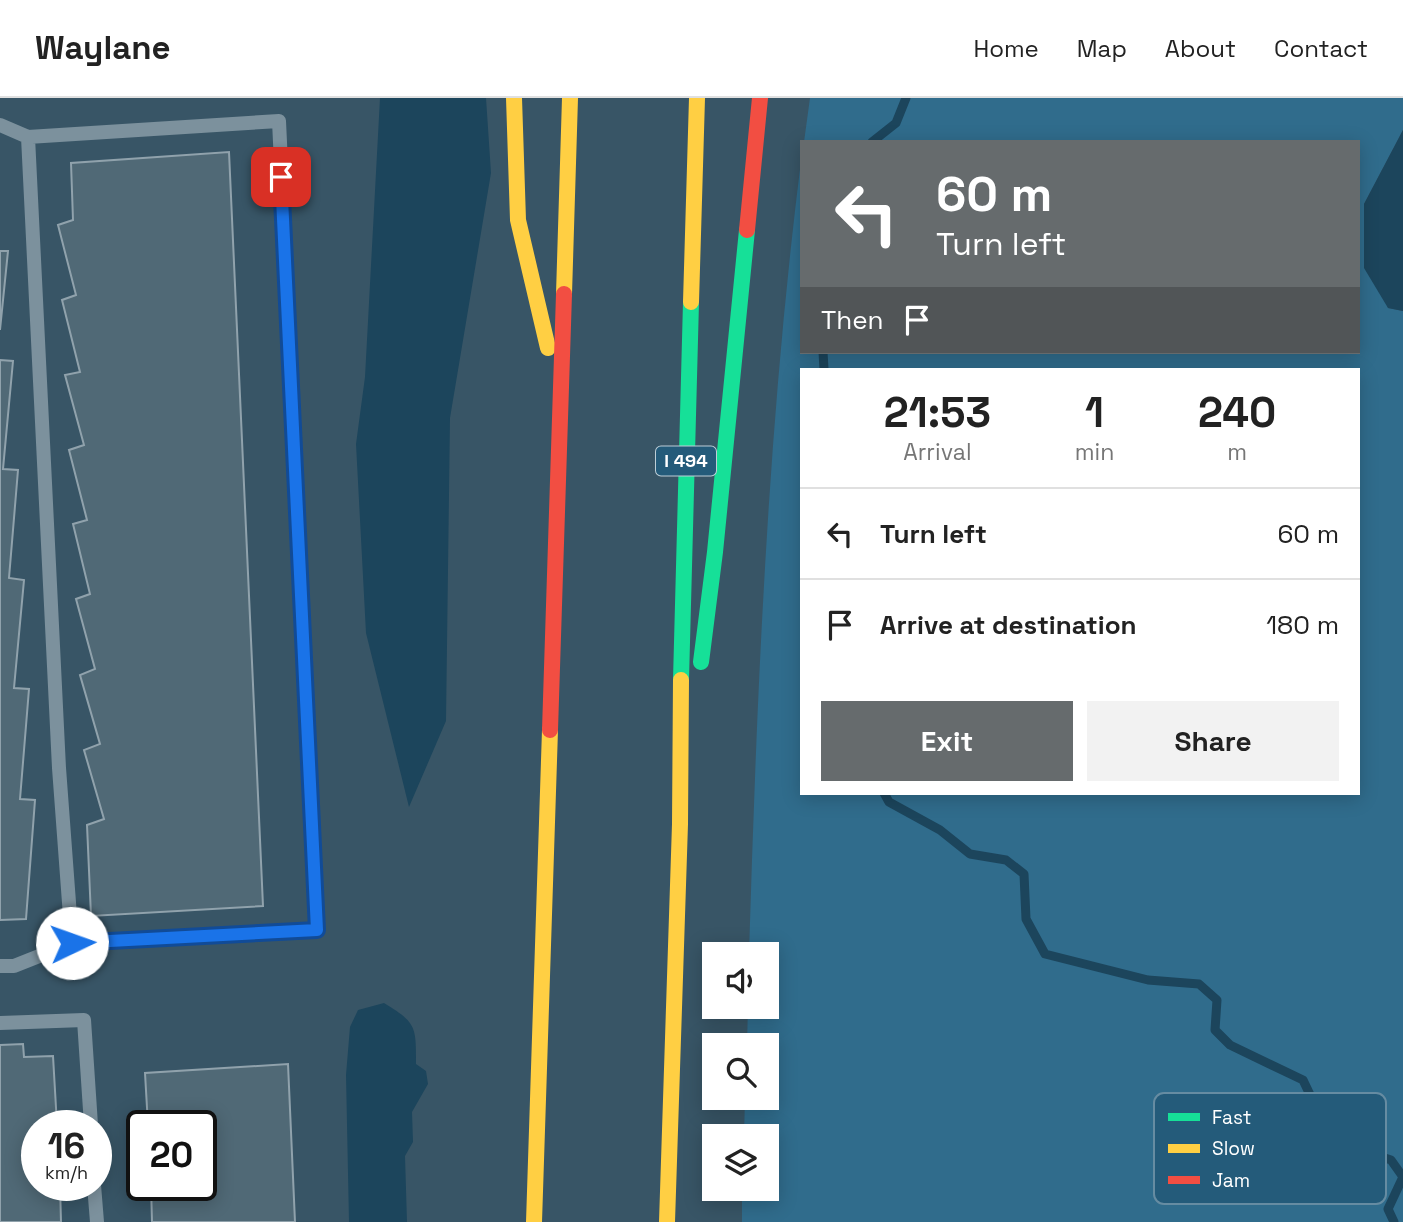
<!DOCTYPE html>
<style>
:root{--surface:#fff;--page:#f2f2f2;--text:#222;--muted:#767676;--line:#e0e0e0;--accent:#666b6d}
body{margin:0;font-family:"Space Grotesk",sans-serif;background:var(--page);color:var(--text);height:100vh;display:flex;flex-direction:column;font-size:26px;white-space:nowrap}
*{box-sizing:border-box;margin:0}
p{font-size:23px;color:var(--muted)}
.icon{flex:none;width:38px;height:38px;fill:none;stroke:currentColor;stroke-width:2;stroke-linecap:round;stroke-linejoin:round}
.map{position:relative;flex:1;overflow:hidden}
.drawer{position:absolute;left:800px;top:270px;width:560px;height:427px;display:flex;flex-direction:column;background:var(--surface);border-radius:0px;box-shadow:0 4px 18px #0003}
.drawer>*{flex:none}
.banner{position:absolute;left:800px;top:42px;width:560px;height:214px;border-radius:0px;box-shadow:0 4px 18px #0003;background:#666b6d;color:#fff;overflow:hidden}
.fabs{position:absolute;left:702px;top:844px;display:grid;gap:14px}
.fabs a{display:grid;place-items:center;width:77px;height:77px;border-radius:0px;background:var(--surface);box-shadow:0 4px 18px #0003;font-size:35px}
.speed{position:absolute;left:21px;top:1012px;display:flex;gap:14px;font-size:35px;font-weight:700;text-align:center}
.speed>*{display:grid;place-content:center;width:91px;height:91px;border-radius:50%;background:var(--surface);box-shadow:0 4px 18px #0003;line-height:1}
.speed small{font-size:18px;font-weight:400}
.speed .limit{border:4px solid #111;border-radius:10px;background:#fff;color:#111}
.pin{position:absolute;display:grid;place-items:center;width:60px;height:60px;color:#fff;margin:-30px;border-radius:14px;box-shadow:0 4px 10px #0006}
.me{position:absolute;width:77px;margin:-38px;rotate:87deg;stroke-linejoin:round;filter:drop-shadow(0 0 5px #0008)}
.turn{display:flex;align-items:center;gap:24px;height:147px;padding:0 21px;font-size:32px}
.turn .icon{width:91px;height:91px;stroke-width:2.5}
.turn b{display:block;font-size:49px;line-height:60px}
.then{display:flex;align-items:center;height:66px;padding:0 21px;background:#0003;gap:14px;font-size:26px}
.eta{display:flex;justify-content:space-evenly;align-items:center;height:119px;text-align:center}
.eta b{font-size:42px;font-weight:600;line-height:49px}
.action{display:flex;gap:14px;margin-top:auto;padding:14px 21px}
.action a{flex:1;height:80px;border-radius:0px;background:var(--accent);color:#fff;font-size:28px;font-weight:600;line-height:80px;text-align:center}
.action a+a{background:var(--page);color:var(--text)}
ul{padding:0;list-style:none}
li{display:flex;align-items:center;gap:21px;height:91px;padding:0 21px;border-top:2px solid var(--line)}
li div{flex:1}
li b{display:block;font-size:26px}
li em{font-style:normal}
header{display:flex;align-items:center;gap:42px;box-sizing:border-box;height:98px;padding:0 35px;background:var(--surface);border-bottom:2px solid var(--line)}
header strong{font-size:33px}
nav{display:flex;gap:38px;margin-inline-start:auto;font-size:24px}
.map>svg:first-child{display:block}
.green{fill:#306c8c;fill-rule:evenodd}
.water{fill:#1c455c}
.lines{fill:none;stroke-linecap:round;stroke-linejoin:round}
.stream{stroke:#1c455c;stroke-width:9}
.building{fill:#506976;stroke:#90a2ac;stroke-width:2}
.lane{stroke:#7c919d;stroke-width:14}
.fast{stroke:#16e098;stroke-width:16}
.slow{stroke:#ffcf43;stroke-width:16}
.jam{stroke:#f24e42;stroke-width:16}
.route-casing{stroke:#114b97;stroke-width:18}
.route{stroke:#1a73e8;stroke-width:12}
.labels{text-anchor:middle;stroke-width:7;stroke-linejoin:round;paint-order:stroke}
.shield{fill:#245b7a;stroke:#bdced7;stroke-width:2}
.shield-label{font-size:18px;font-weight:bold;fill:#fff}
.key{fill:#245b7a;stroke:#668ca2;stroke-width:2}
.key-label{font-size:19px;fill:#fff}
</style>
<header>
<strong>Waylane</strong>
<nav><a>Home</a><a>Map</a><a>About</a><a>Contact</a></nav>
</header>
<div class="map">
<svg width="1403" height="1124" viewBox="0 0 1403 1124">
<rect width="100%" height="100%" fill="#385566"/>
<path class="green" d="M810,0h593v32l-39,74 24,104 15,3v911h-661v-34h24v-52h-22l1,-39h21v-52h-19l1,-39h18v-52h-17c8,-265 19,-531 52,-793l1,191h556v-210h-554zM802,271h556v424h-556z"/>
<path class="water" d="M380,0h106l5,75 -41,245 -4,303 -37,86 -43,-174 -10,-189 9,-67z
M1403,32v181l-15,-3 -24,-40v-64z
M384,905c33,20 32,24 32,61l10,7 2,13 -16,28 1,30 -8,14 2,66h-58l-3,-147 4,-48 8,-17z"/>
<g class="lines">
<path class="stream" d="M872,44l24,-19 10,-25
M823,254l1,17
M884,695l5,9 51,28 30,24 36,6 18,14 2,45 19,35 103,26 51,4 18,16 -2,30 15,15 73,35 20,42 37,28 31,10 12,17
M1394,1124l-6,-13 15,-32"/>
</g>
<path class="building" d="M229,54l34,754 -172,10 -4,-91 17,-6 -20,-69 16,-6 -20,-69 15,-6 -19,-70 14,-5 -17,-70 14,-4 -18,-70 15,-5 -19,-70 15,-3 -18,-72 14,-5 -18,-70 15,-5 -2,-57z
M0,153h8l-8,79z
M0,262l13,1 -10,108 15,1 -9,108 15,2 -10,108 15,1 -9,110 15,1 -9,119 -26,1z
M23,946l1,13 29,-1 4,69h-20v60h23l1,37h-61v-177z
M288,966l7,158h-143l-1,-37h50v-60h-53l-3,-52z"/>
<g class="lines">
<path class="lane" d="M0,27l28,12 251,-16 38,809 -245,13 -58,23h-14
M28,39l31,631 13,175
M0,925l84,-3 7,105
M94,1087l3,37"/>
<path class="fast" d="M701,564l14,-110 32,-322
M681,582l10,-378"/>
<path class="slow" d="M514,0l4,122 30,128
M564,196l6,-196
M691,204l6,-204
M534,1124l16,-492
M667,1124l13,-398 1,-144"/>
<path class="jam" d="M747,132l13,-132
M550,632l14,-436"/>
</g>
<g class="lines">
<g class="route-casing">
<path id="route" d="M72,845l245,-13 -36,-753"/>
</g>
<use href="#route" class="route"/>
</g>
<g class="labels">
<rect class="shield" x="656" y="348.5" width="60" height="29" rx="5"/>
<g class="shield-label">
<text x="686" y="369">I 494</text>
</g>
</g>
<rect x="1154" y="995" width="232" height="111" rx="10" class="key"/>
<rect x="1168" y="1015" width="32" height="8" fill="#16e098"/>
<rect x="1168" y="1046" width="32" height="9" fill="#ffcf43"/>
<rect x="1168" y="1078" width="32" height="8" fill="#f24e42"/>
<g class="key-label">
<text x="1212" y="1026">Fast</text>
<text x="1212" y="1057">Slow</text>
<text x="1212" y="1089">Jam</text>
</g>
</svg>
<div class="fabs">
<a><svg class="icon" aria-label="sound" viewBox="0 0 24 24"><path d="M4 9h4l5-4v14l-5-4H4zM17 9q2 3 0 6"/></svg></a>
<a><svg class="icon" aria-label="search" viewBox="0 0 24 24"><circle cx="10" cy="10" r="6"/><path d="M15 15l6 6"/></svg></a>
<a><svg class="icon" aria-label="layers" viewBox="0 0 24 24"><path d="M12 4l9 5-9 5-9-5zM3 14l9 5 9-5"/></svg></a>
</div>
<div class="speed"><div>16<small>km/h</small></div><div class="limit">20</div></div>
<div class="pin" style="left:281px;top:79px;background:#d93025"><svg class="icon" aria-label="arrive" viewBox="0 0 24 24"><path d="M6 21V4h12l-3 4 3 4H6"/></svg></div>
<svg class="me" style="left:72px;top:845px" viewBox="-20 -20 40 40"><circle r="19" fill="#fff"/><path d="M0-13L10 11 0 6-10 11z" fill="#1a73e8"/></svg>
<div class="banner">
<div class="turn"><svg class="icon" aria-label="left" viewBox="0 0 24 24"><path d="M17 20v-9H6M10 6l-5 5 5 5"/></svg><div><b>60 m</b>Turn left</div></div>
<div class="then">Then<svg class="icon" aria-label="arrive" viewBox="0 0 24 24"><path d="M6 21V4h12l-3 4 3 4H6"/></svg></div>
</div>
<section class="drawer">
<div class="eta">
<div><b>21:53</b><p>Arrival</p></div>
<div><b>1</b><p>min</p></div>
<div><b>240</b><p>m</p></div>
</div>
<ul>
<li><svg class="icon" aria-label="left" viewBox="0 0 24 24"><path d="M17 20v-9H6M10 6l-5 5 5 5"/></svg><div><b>Turn left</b></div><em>60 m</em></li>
<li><svg class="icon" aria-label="arrive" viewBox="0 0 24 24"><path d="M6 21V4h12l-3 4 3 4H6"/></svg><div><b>Arrive at destination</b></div><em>180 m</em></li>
</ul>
<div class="action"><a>Exit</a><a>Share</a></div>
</section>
</div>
